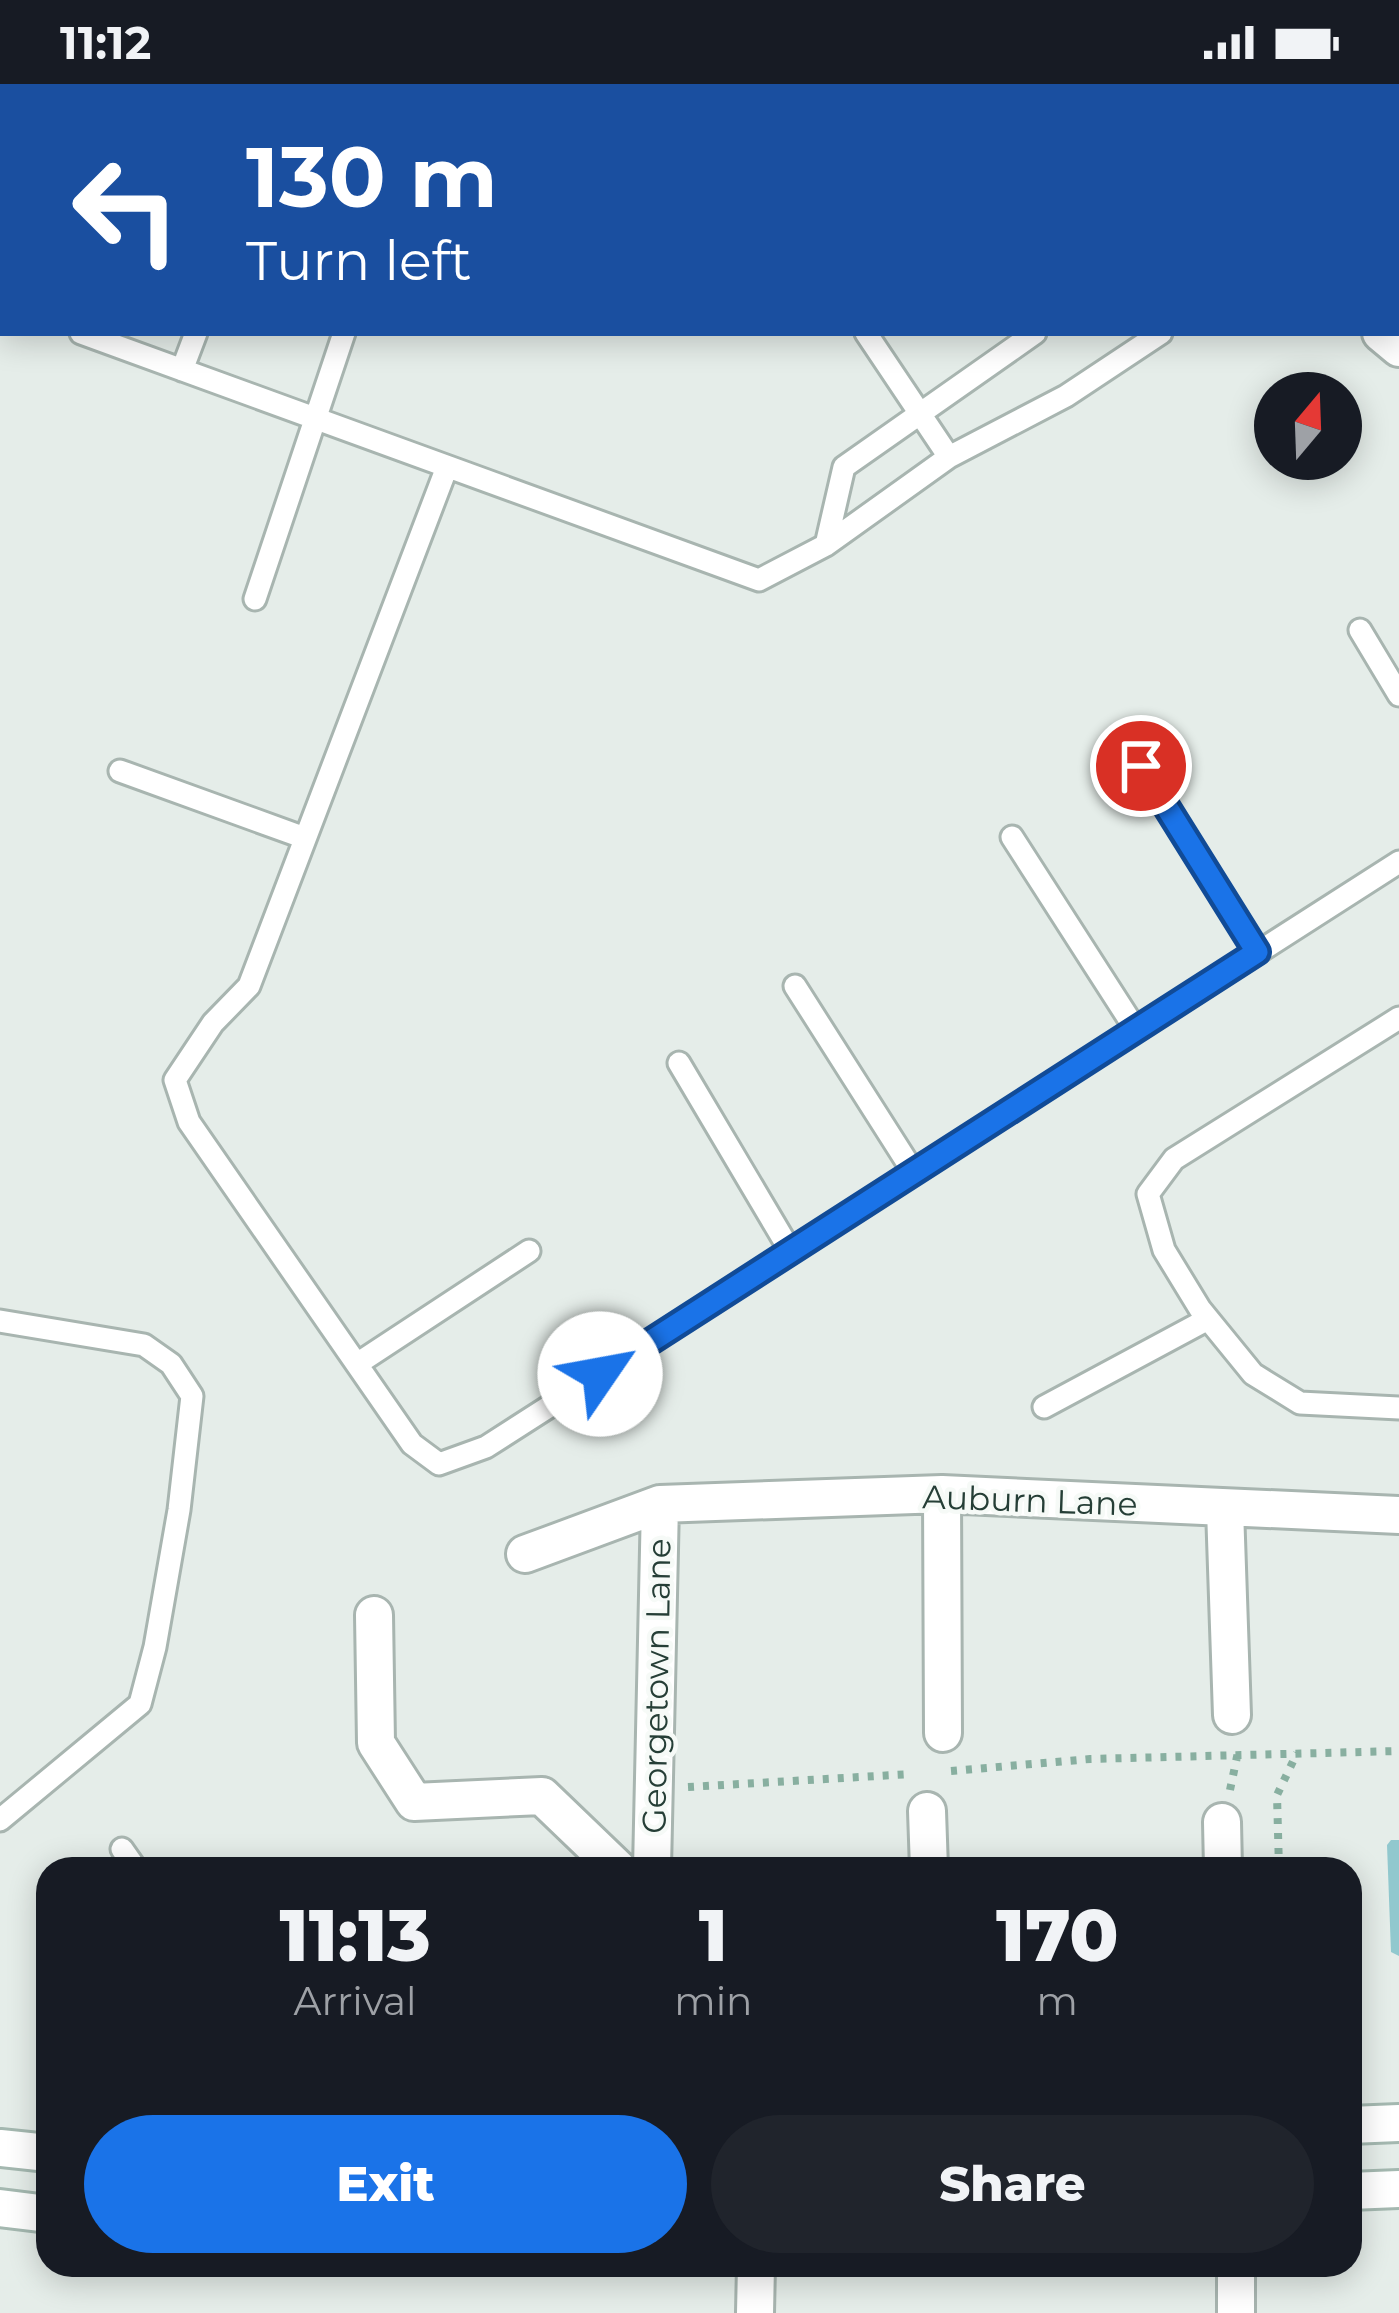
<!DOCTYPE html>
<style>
:root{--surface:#171b24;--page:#20242c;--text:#f1f3f6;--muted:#9ea1a6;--accent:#1a73e8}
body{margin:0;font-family:Montserrat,sans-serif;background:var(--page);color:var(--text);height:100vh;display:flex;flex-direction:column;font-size:45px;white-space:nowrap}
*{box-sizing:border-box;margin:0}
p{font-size:39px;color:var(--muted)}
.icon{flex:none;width:66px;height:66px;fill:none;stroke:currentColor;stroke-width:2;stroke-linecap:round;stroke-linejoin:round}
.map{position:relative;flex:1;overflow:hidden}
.side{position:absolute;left:36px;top:1773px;width:1326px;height:420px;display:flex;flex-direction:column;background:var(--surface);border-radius:36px;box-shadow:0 6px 30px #0003}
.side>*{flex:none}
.hud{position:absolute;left:0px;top:0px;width:1401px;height:252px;box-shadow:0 6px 30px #0003;background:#1a4fa0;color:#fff;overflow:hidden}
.needle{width:78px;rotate:19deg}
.fabs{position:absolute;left:1254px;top:288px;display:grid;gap:24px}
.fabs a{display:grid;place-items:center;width:108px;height:108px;border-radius:50%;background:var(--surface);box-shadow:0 6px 30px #0003;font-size:60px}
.pin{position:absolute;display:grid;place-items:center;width:102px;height:102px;color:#fff;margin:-51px;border:6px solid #fff;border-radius:50%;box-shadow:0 3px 12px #0007}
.me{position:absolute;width:132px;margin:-66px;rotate:57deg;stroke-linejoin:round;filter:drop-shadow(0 0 9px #0008)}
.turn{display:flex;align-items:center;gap:42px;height:252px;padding:0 48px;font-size:54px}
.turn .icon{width:156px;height:156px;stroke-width:2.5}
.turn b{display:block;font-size:84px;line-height:102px}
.eta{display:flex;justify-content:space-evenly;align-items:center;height:204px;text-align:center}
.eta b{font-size:72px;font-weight:800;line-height:84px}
.button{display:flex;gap:24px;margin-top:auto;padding:24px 48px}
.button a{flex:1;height:138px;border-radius:72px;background:var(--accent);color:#fff;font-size:48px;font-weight:800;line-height:138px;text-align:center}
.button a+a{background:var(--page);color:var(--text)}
.status{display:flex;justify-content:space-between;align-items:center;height:84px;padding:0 60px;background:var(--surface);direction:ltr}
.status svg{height:33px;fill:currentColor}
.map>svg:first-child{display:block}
.built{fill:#d3ddd8}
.water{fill:#91c8ce}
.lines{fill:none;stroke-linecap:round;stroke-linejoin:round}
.lane-casing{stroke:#a8b5b0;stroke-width:27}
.street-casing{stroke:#a8b5b0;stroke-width:42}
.secondary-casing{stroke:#a4b8b0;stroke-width:42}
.highway-casing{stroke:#c2c9c7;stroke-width:42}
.path{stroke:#88afa0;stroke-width:8;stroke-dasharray:6 9;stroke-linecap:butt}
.lane{stroke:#fff;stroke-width:21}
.street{stroke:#fff;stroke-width:36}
.secondary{stroke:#fff;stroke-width:36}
.highway{stroke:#33695a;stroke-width:36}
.route-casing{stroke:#114b97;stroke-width:30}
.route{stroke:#1a73e8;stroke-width:21}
.labels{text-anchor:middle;stroke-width:9;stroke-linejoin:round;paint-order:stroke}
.street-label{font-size:33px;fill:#253e36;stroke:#f6faf7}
</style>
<div class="status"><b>11:12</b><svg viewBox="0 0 49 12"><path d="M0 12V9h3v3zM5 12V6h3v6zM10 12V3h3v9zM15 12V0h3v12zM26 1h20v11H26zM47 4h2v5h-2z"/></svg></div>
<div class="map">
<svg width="1399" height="2229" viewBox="0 0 1399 2229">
<rect width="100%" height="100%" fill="#e5ede9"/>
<path class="built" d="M0,0h68l-65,3 -3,176z"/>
<path class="water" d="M1391,1756h8v116l-8,-4 -4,-107z"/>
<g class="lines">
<g class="lane-casing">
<path id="lane" d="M16,3l1,-3
M155,3l1,-3
M0,45l3,-8
M81,249l678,247 67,-35 123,-88 117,-61 95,-63
M866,249l83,124
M182,286l14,-37
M447,383l-198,519 -36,37 -38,57 14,42 223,322 27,20 47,-17 913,-585
M826,461l18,-78 191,-134
M255,515l89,-266
M1360,546l39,65
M1141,682l116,187
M120,687l185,67
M1012,753l124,193
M795,902l119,187
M1399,934l-225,141 -26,35 16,56 36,59 53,65 47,29 99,5
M679,979l112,189
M0,1237l144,24 27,19 21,32 -13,114 -24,137 -15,57 -140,116
M357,1280l172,-113
M1044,1323l164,-88
M122,1765l14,20"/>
</g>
<g class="street-casing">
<path id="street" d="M1057,0l4,3
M1381,249l18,15
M942,1410l1,239
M1225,1425l7,206
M525,1470l135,-50 282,-10 457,21
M374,1531l2,128 38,59 128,-6 76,73
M927,1727l2,58
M1222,1738l1,47
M652,1785l8,-365
M1236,2181v48
M755,2229l1,-48"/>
</g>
<g class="secondary-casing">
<path id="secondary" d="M1350,2041l49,-2
M0,2064l48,5
M1350,2107l49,-2
M0,2124l48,6"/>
</g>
<g class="highway-casing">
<path id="highway" d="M1164,0l4,3
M1277,0l3,3
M1398,99h1
M1398,164h1"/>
</g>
<path class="path" d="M951,1687l139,-12 309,-8
M688,1703l224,-13
M1230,1706l8,-38
M1279,1785l-2,-74 20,-42"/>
<use href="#lane" class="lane"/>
<use href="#street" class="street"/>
<use href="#secondary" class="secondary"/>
<use href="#highway" class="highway"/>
</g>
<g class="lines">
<g class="route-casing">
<path id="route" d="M600,1290l657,-422 -116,-186"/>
</g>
<use href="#route" class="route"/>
</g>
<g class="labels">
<g class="street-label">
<text transform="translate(1030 1416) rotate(2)" y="12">Auburn Lane</text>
<text transform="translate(656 1602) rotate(-89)" y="12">Georgetown Lane</text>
</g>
</g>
</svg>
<div class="fabs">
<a><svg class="needle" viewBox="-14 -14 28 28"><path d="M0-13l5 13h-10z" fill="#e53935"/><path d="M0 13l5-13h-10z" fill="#9ea1a6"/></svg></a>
</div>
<div class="pin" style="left:1141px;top:682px;background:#d93025"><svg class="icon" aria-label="arrive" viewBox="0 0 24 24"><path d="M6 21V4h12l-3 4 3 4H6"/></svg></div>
<svg class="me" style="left:600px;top:1290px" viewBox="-20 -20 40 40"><circle r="19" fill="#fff"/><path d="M0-13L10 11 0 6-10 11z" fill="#1a73e8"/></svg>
<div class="hud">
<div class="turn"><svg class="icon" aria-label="left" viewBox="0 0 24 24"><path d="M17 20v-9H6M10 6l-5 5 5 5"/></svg><div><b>130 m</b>Turn left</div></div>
</div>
<section class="side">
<div class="eta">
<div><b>11:13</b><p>Arrival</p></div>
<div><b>1</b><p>min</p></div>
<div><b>170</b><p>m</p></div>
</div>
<div class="button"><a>Exit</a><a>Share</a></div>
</section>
</div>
